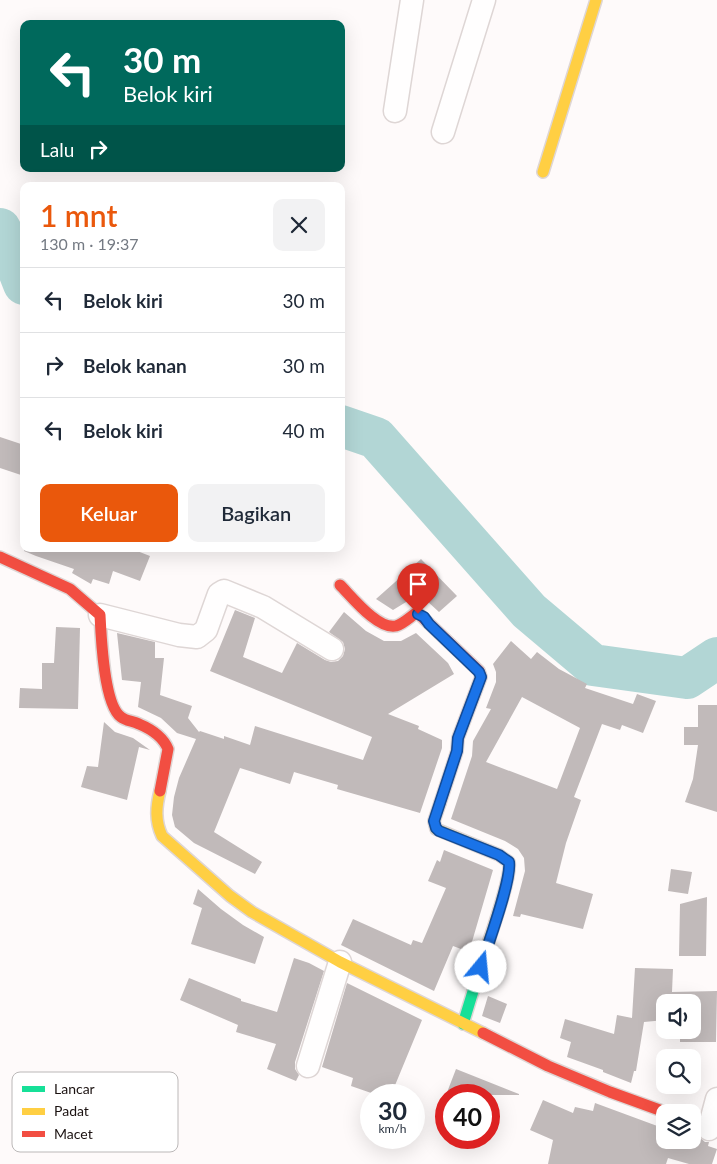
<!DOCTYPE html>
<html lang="id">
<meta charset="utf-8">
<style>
:root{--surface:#fff;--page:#f2f2f3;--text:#1f2937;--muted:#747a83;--line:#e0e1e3;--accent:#ea580c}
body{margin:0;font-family:Lato,sans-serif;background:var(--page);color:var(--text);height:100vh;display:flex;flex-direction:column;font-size:19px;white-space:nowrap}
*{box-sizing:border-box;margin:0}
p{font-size:16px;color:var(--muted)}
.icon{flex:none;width:28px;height:28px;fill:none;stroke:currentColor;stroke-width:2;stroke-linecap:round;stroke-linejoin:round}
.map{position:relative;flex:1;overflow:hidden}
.side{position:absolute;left:20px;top:182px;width:325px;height:370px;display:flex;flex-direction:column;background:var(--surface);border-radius:10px;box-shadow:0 5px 20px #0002}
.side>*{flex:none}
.top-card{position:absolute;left:20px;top:20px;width:325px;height:152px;border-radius:10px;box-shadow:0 5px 20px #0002;background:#00695c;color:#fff;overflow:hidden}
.fabs{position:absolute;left:656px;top:994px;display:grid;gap:10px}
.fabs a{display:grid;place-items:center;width:45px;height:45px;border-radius:10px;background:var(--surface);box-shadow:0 5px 20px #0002;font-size:25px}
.speed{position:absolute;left:360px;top:1084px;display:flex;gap:10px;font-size:25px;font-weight:700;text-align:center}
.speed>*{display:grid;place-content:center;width:65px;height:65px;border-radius:50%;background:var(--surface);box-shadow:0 5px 20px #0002;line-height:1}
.speed small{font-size:12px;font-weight:400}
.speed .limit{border:8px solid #d22;background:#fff;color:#111}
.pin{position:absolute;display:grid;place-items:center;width:42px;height:42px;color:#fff;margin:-51px -21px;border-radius:50% 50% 50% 0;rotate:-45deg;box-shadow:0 0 5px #0007}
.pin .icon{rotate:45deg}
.me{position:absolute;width:55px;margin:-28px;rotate:17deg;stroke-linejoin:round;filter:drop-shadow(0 0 4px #0008)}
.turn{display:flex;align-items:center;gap:18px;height:105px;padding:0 20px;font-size:22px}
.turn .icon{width:65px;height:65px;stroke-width:2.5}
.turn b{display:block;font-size:35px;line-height:42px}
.then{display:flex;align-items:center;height:48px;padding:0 20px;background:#0003;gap:10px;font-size:19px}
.round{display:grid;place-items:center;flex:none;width:52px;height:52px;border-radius:10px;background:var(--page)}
.summary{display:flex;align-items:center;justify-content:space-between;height:85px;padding:0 20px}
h1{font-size:30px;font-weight:600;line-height:38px;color:var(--accent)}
.button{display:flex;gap:10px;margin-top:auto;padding:10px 20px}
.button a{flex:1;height:58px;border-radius:10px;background:var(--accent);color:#fff;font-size:20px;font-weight:600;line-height:58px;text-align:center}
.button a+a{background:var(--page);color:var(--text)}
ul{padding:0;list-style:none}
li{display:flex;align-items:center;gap:15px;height:65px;padding:0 20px;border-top:1px solid var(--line)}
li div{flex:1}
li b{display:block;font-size:19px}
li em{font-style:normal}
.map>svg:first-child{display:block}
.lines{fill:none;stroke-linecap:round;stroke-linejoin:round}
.river{stroke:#b2d6d5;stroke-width:42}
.building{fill:#c1baba;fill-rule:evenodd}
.street-casing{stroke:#ded6d5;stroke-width:25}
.fast-casing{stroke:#ded6d5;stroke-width:14}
.slow-casing{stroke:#ded6d5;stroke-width:14}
.jam-casing{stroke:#ded6d5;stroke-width:14}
.street{stroke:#fffefe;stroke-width:22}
.fast{stroke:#16e098;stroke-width:11}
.slow{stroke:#ffcf43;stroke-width:11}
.jam{stroke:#f24e42;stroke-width:11}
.route-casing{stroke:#114b97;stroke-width:12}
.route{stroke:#1a73e8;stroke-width:9}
.key{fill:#fff;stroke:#bbb8b8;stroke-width:1}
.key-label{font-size:14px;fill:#1b1211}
</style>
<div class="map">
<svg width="717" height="1164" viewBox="0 0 717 1164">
<rect width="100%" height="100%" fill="#fefafa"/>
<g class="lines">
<path class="river" d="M0,229l10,19 14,36
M341,426l35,12 153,173 64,54 94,13 30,-20"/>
</g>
<path class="building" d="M0,437l24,8v31l-24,-8z
M25,549h107l18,7 -10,25 -27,-10 -4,13 -16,-5 -2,5 -19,-11 2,-4 -38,-13 -12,-5z
M421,559l36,37 -18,16 -12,-11 -13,-3 -7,-6 4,7 -18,11 -17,-11z
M235,610l20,8 -12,39 39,16 15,-30 28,17 6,2 7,-1 5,-5 2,-7 -2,-7 -14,-10 15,-20 22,19 18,10h17l15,-8 32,30 6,11 -66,40 31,12 -1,3 24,11v8l-22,65 -83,-24 1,-4 -44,-13 -4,12 -50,-16 -26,64 48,30 -7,12 -61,-31 -19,-16 -3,-12 2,-18 5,-19 17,-39 -19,-6 -16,-15 -23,-11 3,-25 -19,-2 -5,-47 38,9v16h9l-4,37 32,11 -4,12 11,14 1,-1 24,8v-3l26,9 5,-19 108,34 9,-23 -162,-66z
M56,627l24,1 -2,81 -59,-1 1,-20 22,1v-26h12z
M511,641l20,18 6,-7 22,17 28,15 -2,4 48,16 4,-10 19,7 -13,32 -21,-8 -2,5 -18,-6 -28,73 7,3 -15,43 -10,40 37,11 -10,35 -62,-15 -1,3 -7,-1 12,-45 -1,-13 -6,-9 -13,-8 -54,-22 21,-63 1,-15 18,-32 -5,-1 10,-26v-10l-3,-8zM522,697l58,31 -23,61 -71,-27z
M698,705h19v107l-32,-10 8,-23 5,-34h-14v-18h14z
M104,722l11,10 18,6 17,12 -11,-3 -12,53 -46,-13 6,-21 11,1z
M444,850l49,20 -24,82 -16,-6 -19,45 -93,-46 12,-26 58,26 2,-5 9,3 24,-55 -18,-7 9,-21 3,2z
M671,869l21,3 -4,22 -20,-3z
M198,889l23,20 22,16 21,12 -9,27 -64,-20 11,-36 -9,-4z
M707,897l-1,59h-27l1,-52z
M294,958l15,5 15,8 -29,91v7l4,6 -3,6 -29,-12 9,-25 -40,-12 2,-7 -58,-25 9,-22 52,21v2l36,11z
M635,968l38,1 -1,23 45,-1 -1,51h-36v-12h12v-28h-27v18l-21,2 -8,49h-2l-3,12 -28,-11v-2l-36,-13 4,-15 -11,-4 5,-19 49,15 3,-19 15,3z
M347,983l75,37 -31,75h-14l-26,-9 2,-8 -31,-11z
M488,996l19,8 -7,19 -18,-7z
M456,1069l63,25v1h-73z
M543,1100l30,13 2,-6 18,4 2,-8 65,24h5v13h27v-6l6,2 7,6h4l-1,4 9,3 -5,15h-23l-21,-6 -2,6h-118l5,-24 -23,-10z"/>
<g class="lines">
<g class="street-casing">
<path id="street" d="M395,111l17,-111
M443,132l41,-132
M100,615l79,20 18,2 9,-7 13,-36 5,-3 39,16 69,42
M308,1066l32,-104
M709,1129l8,-30"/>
</g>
<g class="fast-casing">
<path id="fast" d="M463,1024l19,-62"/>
</g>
<g class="slow-casing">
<path id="slow" d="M543,172l53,-172
M160,791c-4,16 -5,30 2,45l68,60 22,16 88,50 143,71
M440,803l-6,18 2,8 63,26 10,7c3,16 -21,80 -27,100"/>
</g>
<g class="jam-casing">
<path id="jam" d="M0,557l70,32 30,26c1,21 4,90 21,102 5,4 12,4 18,7 12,5 24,13 29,25l-8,42
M340,585c12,12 38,45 56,41 7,-2 14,-9 20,-13l4,2 59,56 2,6 -23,61 -1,13 -17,52
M483,1033l65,33 62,26 55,20"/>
</g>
<use href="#street" class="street"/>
<use href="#fast" class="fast"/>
<use href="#slow" class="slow"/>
<use href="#jam" class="jam"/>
</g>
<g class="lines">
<g class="route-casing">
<path id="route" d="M418,614l6,3 5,7 50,48 2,5 -23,61 -1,13 -23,70 2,7 3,3 60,24 10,7c3,18 -22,84 -28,105"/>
</g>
<use href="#route" class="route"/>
</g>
<rect x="12" y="1072" width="166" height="80" rx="8" class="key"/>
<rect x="22" y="1086" width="23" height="6" fill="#16e098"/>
<rect x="22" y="1108" width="23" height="7" fill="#ffcf43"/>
<rect x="22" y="1131" width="23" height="6" fill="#f24e42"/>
<g class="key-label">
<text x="54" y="1094">Lancar</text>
<text x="54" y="1116">Padat</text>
<text x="54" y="1139">Macet</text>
</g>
</svg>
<div class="fabs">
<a><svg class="icon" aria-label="sound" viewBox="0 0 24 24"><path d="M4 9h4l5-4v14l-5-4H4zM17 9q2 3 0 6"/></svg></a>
<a><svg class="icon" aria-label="search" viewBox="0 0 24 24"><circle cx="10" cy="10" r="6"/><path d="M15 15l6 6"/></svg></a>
<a><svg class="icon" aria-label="layers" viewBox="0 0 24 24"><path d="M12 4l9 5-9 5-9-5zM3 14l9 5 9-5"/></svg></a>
</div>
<div class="speed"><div>30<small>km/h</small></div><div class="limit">40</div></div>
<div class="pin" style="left:418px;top:614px;background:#d93025"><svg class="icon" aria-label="arrive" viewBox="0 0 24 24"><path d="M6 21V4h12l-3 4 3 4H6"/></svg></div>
<svg class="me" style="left:481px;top:967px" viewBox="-20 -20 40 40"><circle r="19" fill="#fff"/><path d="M0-13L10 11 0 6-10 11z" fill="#1a73e8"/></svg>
<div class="top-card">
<div class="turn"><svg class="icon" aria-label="left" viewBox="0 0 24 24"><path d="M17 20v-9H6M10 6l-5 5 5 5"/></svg><div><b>30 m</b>Belok kiri</div></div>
<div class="then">Lalu<svg class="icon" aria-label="right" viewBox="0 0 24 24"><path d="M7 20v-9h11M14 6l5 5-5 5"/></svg></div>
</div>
<section class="side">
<div class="summary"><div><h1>1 mnt</h1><p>130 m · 19:37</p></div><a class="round"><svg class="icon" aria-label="close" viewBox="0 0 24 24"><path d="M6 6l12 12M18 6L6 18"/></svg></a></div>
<ul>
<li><svg class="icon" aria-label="left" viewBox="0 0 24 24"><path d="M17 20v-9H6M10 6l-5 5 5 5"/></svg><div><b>Belok kiri</b></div><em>30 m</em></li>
<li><svg class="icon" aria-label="right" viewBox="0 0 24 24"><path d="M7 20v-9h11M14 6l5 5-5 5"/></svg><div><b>Belok kanan</b></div><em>30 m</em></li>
<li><svg class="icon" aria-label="left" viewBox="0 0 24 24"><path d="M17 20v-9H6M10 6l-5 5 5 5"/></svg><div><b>Belok kiri</b></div><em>40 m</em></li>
</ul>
<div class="button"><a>Keluar</a><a>Bagikan</a></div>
</section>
</div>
